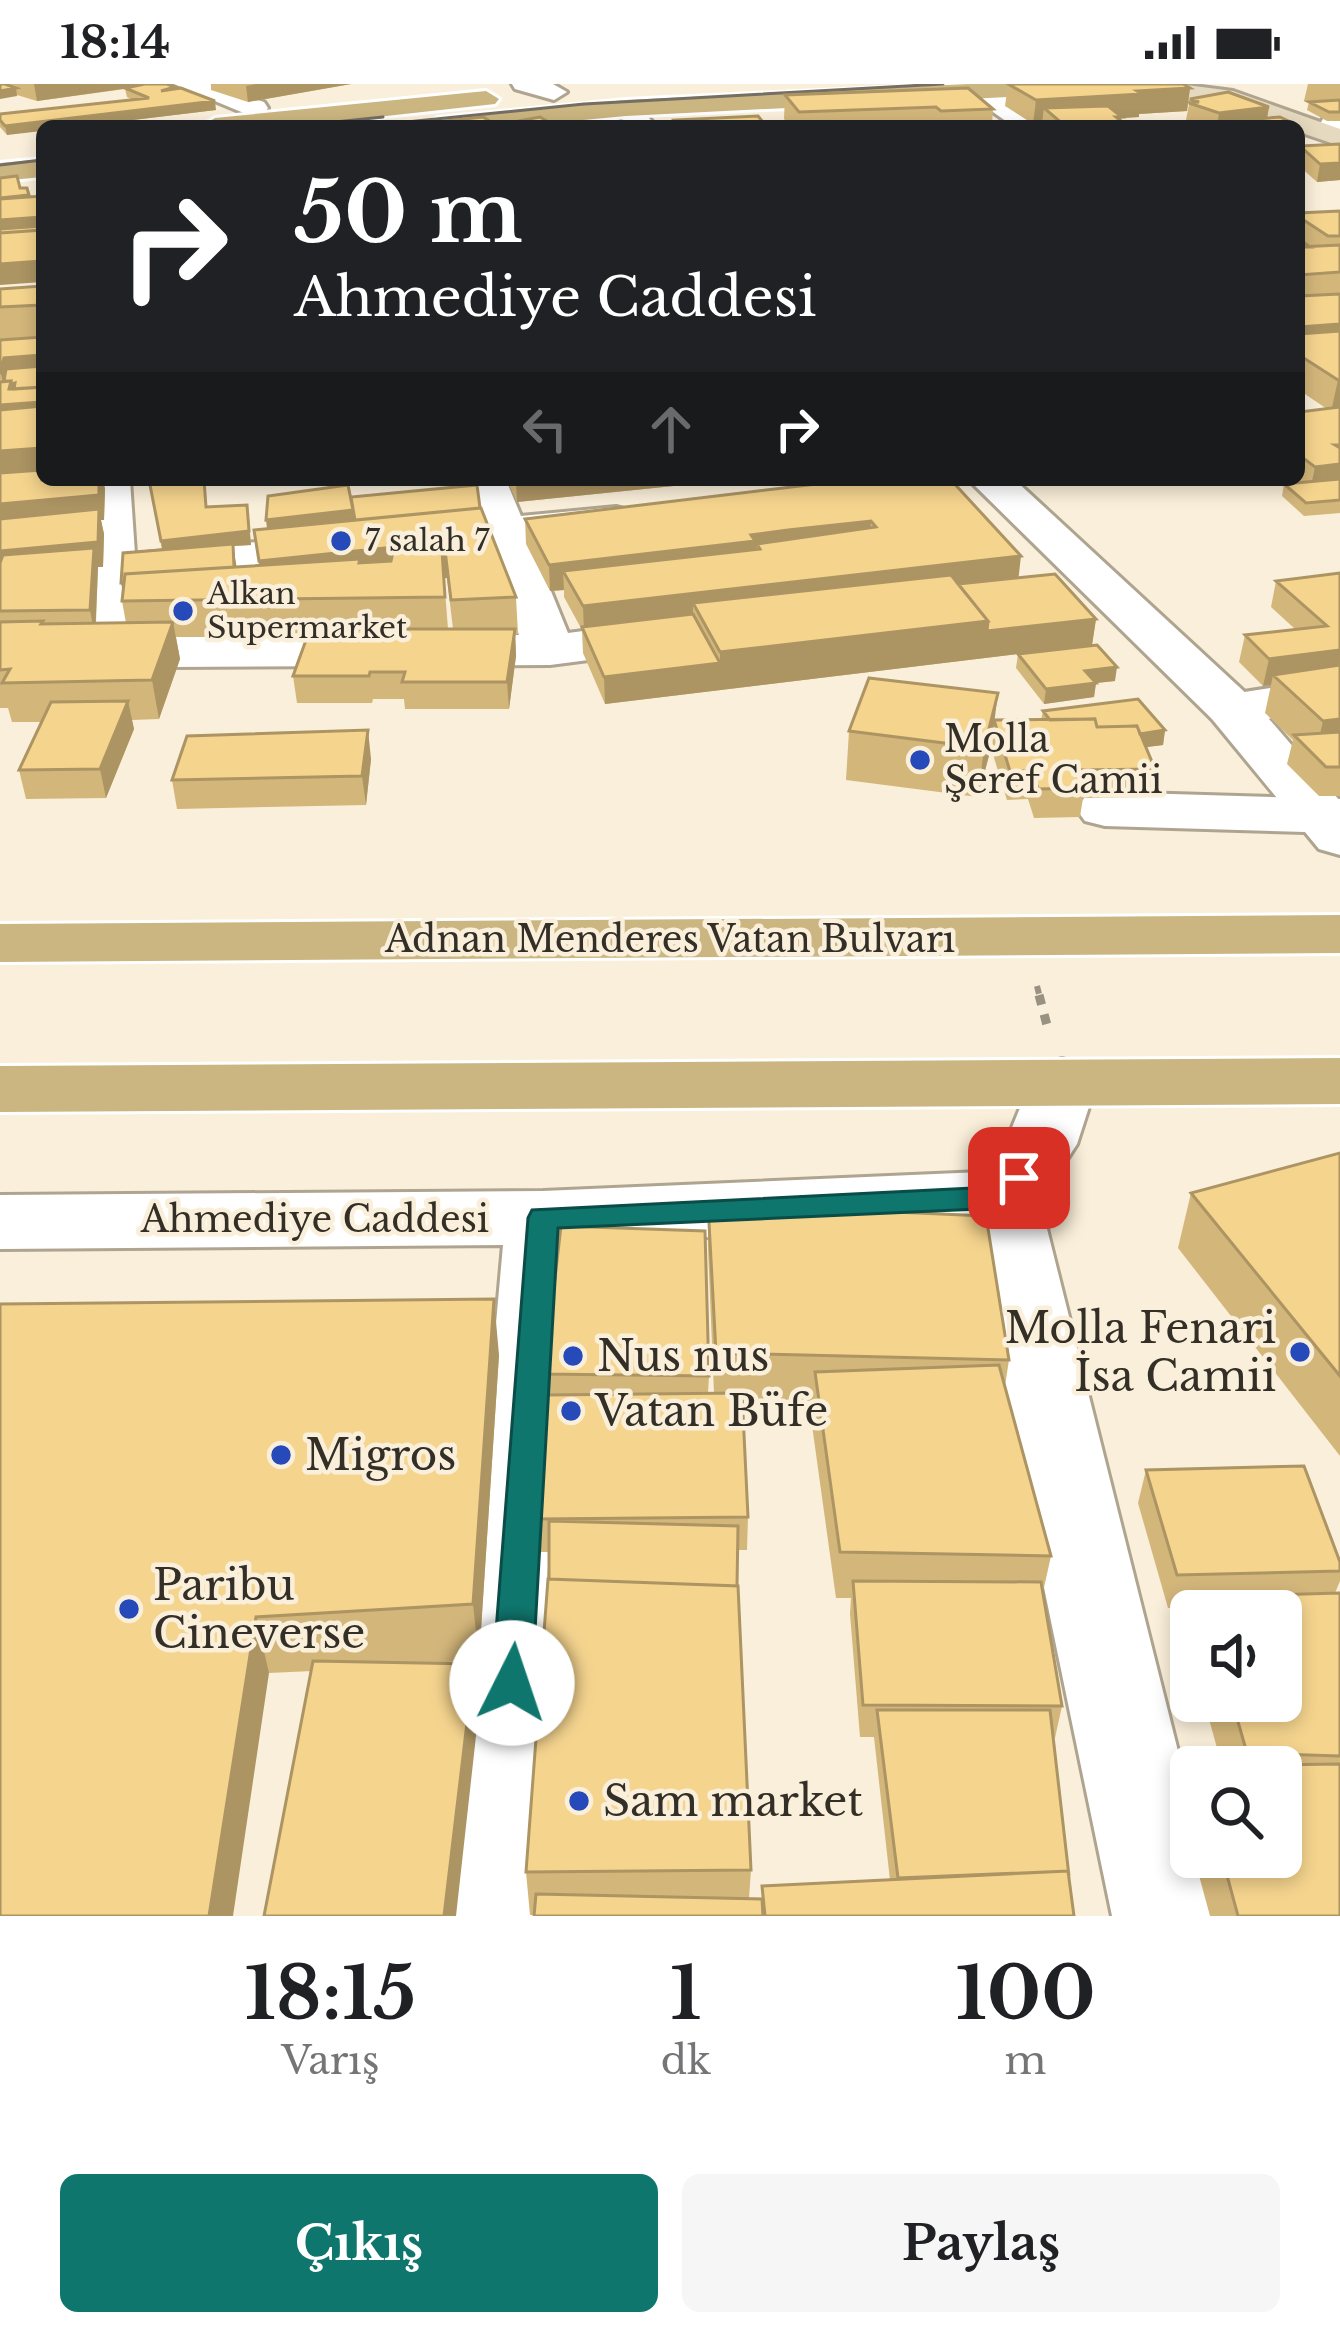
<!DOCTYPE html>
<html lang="tr">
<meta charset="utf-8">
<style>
:root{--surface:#fff;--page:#f6f6f6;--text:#202124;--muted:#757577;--accent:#0f766e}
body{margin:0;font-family:"Libre Baskerville",serif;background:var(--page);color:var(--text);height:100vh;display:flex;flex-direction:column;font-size:45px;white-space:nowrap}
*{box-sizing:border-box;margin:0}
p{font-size:39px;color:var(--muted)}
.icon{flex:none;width:66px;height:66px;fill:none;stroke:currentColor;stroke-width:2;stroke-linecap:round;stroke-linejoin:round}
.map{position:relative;height:1832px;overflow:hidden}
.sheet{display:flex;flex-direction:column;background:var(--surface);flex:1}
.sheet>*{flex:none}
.guide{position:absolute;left:36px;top:36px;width:1269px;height:366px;border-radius:18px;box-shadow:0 6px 18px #0003;background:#202124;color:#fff;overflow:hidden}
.buttons{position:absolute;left:1170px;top:1506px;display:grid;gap:24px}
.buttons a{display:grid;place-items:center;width:132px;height:132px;border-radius:18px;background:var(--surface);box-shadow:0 6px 18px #0003;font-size:60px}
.pin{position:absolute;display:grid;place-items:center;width:102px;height:102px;color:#fff;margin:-51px;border-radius:24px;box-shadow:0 6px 18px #0006}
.me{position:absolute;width:132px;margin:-66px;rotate:4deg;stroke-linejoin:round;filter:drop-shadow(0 0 9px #0008)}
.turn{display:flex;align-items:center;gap:42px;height:252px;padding:0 60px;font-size:54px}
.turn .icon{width:156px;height:156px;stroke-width:2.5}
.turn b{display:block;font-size:84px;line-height:102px}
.lanes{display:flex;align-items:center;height:114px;padding:0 60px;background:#0003;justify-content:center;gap:60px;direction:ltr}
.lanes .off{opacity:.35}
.eta{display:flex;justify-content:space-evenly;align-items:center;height:204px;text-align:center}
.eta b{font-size:72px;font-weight:700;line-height:84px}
.primary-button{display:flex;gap:24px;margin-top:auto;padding:24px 60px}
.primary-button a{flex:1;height:138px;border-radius:18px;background:var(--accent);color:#fff;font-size:48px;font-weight:700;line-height:138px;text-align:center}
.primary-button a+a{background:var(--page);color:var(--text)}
.status{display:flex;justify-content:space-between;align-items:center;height:84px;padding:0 60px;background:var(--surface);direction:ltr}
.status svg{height:33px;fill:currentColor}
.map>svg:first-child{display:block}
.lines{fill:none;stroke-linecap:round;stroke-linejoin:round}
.minor-casing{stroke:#aea490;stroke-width:6}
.tertiary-casing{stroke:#aea490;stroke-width:6}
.secondary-casing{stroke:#aea490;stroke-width:6}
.primary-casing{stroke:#fff;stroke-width:6}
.path-far1{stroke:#999182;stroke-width:6;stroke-dasharray:8 8;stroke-linecap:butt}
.path{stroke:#999182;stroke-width:9;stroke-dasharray:10 10;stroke-linecap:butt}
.minor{fill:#fff;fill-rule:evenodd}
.tertiary{fill:#fff;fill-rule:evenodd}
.secondary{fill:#e5dabf;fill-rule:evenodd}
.primary{fill:#cbb580;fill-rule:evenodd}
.tram{stroke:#756e62;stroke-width:3}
.wall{fill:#d3b67a;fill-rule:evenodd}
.shaded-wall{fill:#ac9463}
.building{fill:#f5d48e;stroke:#ac9463;stroke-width:3}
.route{fill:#0f766e;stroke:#0a4d48;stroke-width:3}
.poi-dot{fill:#264ab9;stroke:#faefda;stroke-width:4.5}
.labels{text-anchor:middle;stroke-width:9;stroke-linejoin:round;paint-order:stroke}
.far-poi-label{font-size:30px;fill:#332f27;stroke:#faefda;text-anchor:start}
.poi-label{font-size:36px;fill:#332f27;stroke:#faefda;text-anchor:start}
.street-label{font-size:36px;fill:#332f27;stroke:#faefda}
.near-poi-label{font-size:42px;fill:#332f27;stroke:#faefda;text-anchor:start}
</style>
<div class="status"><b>18:14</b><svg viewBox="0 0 49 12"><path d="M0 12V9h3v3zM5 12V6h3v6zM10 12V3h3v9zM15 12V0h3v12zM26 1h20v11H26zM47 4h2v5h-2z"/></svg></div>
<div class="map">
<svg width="1340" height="1832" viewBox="0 0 1340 1832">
<rect width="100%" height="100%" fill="#faefda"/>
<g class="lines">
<g class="minor-casing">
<path id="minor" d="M174,0h36l54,18 4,6 -4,6h-18z
M970,2h18l56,40h-31l-43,-30 -4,-5z
M1340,33v16l-17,-2 -4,-6 4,-6z
M88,396h42l5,74 343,-34 -14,-40h42l15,36 95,-9 16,4 6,9 -6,9 -101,13 37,91 105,-14 18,4 7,11 -7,11 -18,4 -123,16 -550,3v-30l519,-3 -31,-89 -354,36 -1,32 -7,10 -17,5 -17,-5 -7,-10 6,-89z
M1340,593v32l-109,15 -19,-5 -7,-11 7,-11z
M1105,708l235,7v34l-235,-7 -20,-5 -9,-12 9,-12z
M1062,975l25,7 10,16 -20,62 -37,57 151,602v54h14l15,59h-108l-143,-691 -389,18 -29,673h-108l60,-671 -503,4v-54l543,-4 438,-19 26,-32 30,-74z"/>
</g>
<g class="tertiary-casing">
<path id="tertiary" d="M512,0h41l14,8 -13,8 -39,-11z
M626,16l9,2 21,24h-28l-15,-18z
M969,396h46l235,217 90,104v54l-21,-6 -107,-130z"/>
</g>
<g class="secondary-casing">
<path id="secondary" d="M1109,0h69l55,7 107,38v17l-41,-14v-6h-17l-54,-20 -107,-15z"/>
</g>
<g class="primary-casing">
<path id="primary" d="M968,0h170l-12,7 -500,25 -106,10h-96l13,-8 189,-18z
M486,7l13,8 -4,5 -200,22h-93l13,-8z
M42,75v18l-42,4v-18z
M1340,831v38l-1340,9v-38z
M1340,974v46l-1340,8v-46z"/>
</g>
<path class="path-far1" d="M1037,902l3,12"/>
<path class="path" d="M1039,911l9,34"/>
<use href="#minor" class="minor"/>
<use href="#tertiary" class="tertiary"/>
<use href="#secondary" class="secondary"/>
<use href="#primary" class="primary"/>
<path class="tram" d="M297,42l86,-9
M367,42l217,-22 359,-20
M0,81l42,-5"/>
</g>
<path class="wall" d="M0,0h167l49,26 -133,16h-41l-35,9 -7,-8v-13l133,-14 -6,-3 -2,-8 -88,12 -20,-6v1z
M211,0h140l-103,18 -37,-12z
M1008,0l182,4 -3,23 -48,3v3l-17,1 -1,3 6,5h-83l-2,-3 -9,1 -28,-18z
M1308,0h32v37h-13l-20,-11 2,-8 -5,-1z
M785,11l208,14 -1,16 19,1h-221l-6,-7z
M1190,15l79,8 -2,11 32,8h-153l49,-3 -9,-3z
M1299,57l5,5 36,-2v36l-23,2 -18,-16z
M1340,127v61l-41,-33v-26z
M1340,188v241l-36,3 -22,-20 2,-12 14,-2 -3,-2h4v-68l28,-3 -28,-19v-115z
M42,202v194h61l2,9 -1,31h-3l3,14 -1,33h-5l-2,56h30l-4,-22 40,-51 -13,-70h56l2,27 42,10 2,28 -18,1 3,21 23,-1 -5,-36 13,-2 84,-31 129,11 36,89 2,37h-3l1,22 -7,53h-104l-1,-10h-31l-1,4h-75l-4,-27 14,-40 -131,1 4,22 -21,60 -27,1 2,9 -28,69 -80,1 -7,-29 23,-48h-30l-4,-14h-8v-419zM444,494h3l6,51h-5z
M507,396h225l-215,22z
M830,396h121l67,98 78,41 -4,26 -487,59 -22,-51 -1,-23 -18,-33v-7l-14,1 -24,-47 -1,-25 306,-37z
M1340,489v223h-21l-32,-32 6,-24 -28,-27 6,-28 -8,1 -24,-24 6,-27 50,-6 -24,-22 5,-26z
M1018,570l97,27 -19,2 -2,14 -50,7 -28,-36z
M1043,627l122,19 -2,15 -17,2 9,22 -5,28 -67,1 -3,19 -46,1 -6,-19 -21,1 -16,-52 -13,49 -132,-17 3,-49 146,-11h46z
M371,675l-5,46 -189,4 -5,-29z
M1340,1069v303l-162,-208 13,-55z
M708,1120l301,156 -4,26 46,170 -8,36 19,114 -7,32h-2l21,178 -544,-1 -4,-43 23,-320h-8l-2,-33 7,-117 -2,-28 165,2 -1,17h6l-6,-144zM742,1315l71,2 -2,17 25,180h15l-1,16 10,123h14l16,143 -128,6v13l-13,-1 2,-28 -14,-284 1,-36h9l1,-33z
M0,1220l499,51 -20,305 -49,3 49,46 -167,-38 -43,2z
M1146,1386l194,92v19l-5,12h5v323h-130l-16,-59h87l-59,-91 -18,-65h77v-90h-85l1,-4 -29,1 -30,-105z
M1191,1545v27l-4,-14z
M1191,1699v61l-9,-33z"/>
<path class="shaded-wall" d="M34,0h116v1l-113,16z
M256,0h95l-103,18 -2,-16z
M16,4l1,8 -17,3v-8z
M1190,4l-3,23 -48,3v3l-17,1v-1l-78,-9 -2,15 -9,1 3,-24z
M215,17l1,9 -133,16h-41v5l-35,4 -2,-9z
M1269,23l-3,17 -45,-2 -1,4h-3l2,-13z
M1340,79v17l-23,2 3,-18z
M42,133v20l-42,3v-20z
M42,177v21l-42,3v-21z
M1340,240v21l-41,3v-21z
M42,271v23l-27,5 27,15v28l-42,3v-24l6,-9 -5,-22 3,-16z
M1338,296h2v31l-9,1z
M1335,361h5v43l-30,3 5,-24z
M42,364v32l-42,-5v-24z
M99,396h4l2,9 -1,31h-3l3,14 -1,33h-5l-3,70 -5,-27 -90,-33v-73z
M516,396h216l-215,22z
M247,421l4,40 -18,1 4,23 -112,32 -4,-18 42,-29 -2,-13z
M353,426l3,24 -87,11 -3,-25z
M871,437l-2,25 -109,3 -3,-5 -1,15 -193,12 1,19 -14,1 -1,-26 202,-30z
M444,458l3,36 -84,9v12l-1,-12 -98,10 -5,-36z
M1021,472l-3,26 -325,21v17l-109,12 -1,-26z
M1096,535l-4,26 -487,59 -1,-27 116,-14v-11l268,-31z
M173,538l7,37 -21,60 -7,-39z
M515,545l1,27 -7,53 -2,-27z
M1340,566v26l-67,-1 -2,10 -8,1 6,-27z
M1117,583l-2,14 -19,2 -2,14 -50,7 2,-15 39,-18z
M998,609l-7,55 -13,49 6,-49z
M128,617l6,28 -28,69 -6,-29z
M1340,635v38l-25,-1 8,-35z
M368,646l3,29 -5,46 -4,-29z
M1165,646l-2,15 -63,8 3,-14z
M494,1215l5,56 -20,305 -6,-56z
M256,1533l13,56 -36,243h-24z
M474,1580l5,45 -23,207h-12z"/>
<path class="building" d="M0,0h5l11,4 -16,3z
M145,0h22l8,3 -14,4 20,-3 34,13 -210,25 -5,-6v-6l149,-16 -24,-10z
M1008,0h175l7,4 -53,3 5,3 -106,6z
M968,4l25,21 -52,2 -5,-4 -137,5 -14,-17z
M1228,8l41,15 -50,6 -30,-10 10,-1 -9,-3z
M1340,16v12h-11l-20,-10z
M1108,22l14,11h-6l11,9h-62l-21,-18z
M758,32l8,10h-87l-5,-6z
M483,33l15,9h-100z
M540,33l15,9 -58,-1z
M1280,33l19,9h-69l-9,-4z
M604,38l3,4 -45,-1z
M1207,38l8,4h-69z
M1340,60v19l-20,1 -20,-18z
M17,92l3,12h7l2,7 -29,3v-20z
M42,112v21l-42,3v-21z
M1340,127v25h-12l-29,-19v-4z
M42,142v4l-42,3v-4z
M42,146v31l-42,3v-31z
M1299,155l11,8h-11z
M1340,161v27l-41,3v-28z
M42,202v19l-42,2v-18z
M1340,210v30l-41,3v-31z
M1340,247v49h-2l-39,-25v-21z
M42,253v18l-38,3 -4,16v-34z
M42,282v21l-28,2 1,-6 -3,1 -1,-3h-7l2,-12z
M11,297l-2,8 33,-2v15l-42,3v-23z
M42,322v42l-42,3v-41z
M1340,323v38h-5l5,3v16l-25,3 -16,-12v-43z
M42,386v10h57v15l-99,9v-31z
M1340,395v21l-34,3 -22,-19z
M149,396h55l2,27 41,-2 2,26 -88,10z
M850,396h101l70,76 -438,50 -20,-35 197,-22 -3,-5 119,-17 -5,-6 -83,9 -37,5 4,6 -206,24 -24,-46z
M348,401l5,25 -87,10 2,-24z
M477,401l3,23 -125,12 -4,-23z
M481,424l35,89 -65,3 -7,-58 -185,19 -5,-31z
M99,425l-1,33 -98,9v-32z
M233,460l1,23 -109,7 -1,9h-3l2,-30z
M94,464l-4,62 -90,1v-48l3,-8z
M442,467l3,46 -323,4 3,-27 235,-15 -1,4 32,-2 2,-9z
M1340,489v77l-71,9 -24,-24 82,-9 -51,-45z
M1055,490l41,45 -109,12 1,-10 -30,-37z
M951,491l37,46 -268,31 -27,-49z
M693,530l27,49 -116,14 -22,-50z
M43,537l-2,3 132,-2 -21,58 -150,3 8,-14 -10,1v-48z
M310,545h205l-8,53h-105l3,-10h-35l-1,4h-76z
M1097,561l20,22 -32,4 11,12 -50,6 -28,-35z
M1340,581v54l-17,2 -50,-46z
M869,594l129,15 -14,55 -135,-17z
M1138,615l27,31 -25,4 -3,-8 -40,1 -2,-8 -45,1 -7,-9z
M128,617l-28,68 -81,1 32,-68z
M1095,635l2,8 40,-1 18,43 -77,1 6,18 -46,1 -6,-18h-22l-16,-51z
M368,646l-6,46 -190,4 15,-44z
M1340,648v35h-14l-32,-32z
M1340,1069v223l-149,-183z
M708,1120l278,12 23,144 -293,-7z
M561,1142l144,5 4,145 -165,-2z
M494,1215l-21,305 -217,13 -47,299h-209v-612z
M999,1281l52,191 -211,-4 -25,-180z
M742,1309l6,124 -209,2 7,-124z
M1304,1382l36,96v9l-163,4 -31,-105z
M549,1437l189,5 -1,60 -188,-7z
M548,1495l190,7 13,284 -225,2z
M853,1497l188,1 21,124 -199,-1z
M1340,1509v163l-93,-3 -15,-52h49v-90h-76l-5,-14z
M313,1577l161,3 -30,252h-180z
M877,1626h173l19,166 -1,-5 -170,7z
M1340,1680v152h-102l-16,-59h59v-90l-84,-1z
M1068,1787l6,45h-309l-3,-30z
M536,1810l226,5 1,17h-229z"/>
<path class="route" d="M1019,1083l15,11 -22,27 -11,3 -443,20 -26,455 -6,13 -14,5 -14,-5 -6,-13 36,-465 4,-8 461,-23 15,-17z"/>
<g class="poi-dot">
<circle cx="341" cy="457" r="12"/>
<circle cx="183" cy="527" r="12"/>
<circle cx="920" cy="676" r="12"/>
<circle cx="1300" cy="1268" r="12"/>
<circle cx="573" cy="1272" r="12"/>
<circle cx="571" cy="1327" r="12"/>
<circle cx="281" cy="1371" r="12"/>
<circle cx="129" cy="1525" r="12"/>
<circle cx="579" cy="1717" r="12"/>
</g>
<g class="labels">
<g class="far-poi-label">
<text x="365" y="467">7 salah 7</text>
<text x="207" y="520">Alkan<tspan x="207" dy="34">Supermarket</tspan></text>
</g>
<g class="poi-label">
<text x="944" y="668">Molla<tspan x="944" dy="41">Şeref Camii</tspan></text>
</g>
<g class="street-label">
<text x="670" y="868">Adnan Menderes Vatan Bulvarı</text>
<text x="315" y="1148">Ahmediye Caddesi</text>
</g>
<g class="near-poi-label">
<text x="1276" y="1259" text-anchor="end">Molla Fenari<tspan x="1276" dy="48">İsa Camii</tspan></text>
<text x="597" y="1287">Nus nus</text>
<text x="595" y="1342">Vatan Büfe</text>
<text x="305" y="1386">Migros</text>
<text x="153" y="1516">Paribu<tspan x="153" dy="48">Cineverse</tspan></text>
<text x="603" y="1732">Sam market</text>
</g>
</g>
</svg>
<div class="buttons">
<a><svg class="icon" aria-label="sound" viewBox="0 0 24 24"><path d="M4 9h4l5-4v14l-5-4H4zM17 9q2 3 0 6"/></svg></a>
<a><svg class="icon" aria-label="search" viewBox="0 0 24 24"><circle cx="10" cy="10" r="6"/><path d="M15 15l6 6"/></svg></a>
</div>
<div class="pin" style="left:1019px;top:1094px;background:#d93025"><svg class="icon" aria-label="arrive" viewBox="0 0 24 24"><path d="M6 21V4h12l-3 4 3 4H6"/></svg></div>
<svg class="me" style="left:512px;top:1599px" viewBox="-20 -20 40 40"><circle r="19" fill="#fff"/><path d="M0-13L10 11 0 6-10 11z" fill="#0f766e"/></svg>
<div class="guide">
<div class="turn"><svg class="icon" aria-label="right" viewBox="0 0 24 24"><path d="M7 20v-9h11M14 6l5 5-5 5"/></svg><div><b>50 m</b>Ahmediye Caddesi</div></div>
<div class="lanes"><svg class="icon off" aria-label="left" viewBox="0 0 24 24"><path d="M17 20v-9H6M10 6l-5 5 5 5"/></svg><svg class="icon off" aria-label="ahead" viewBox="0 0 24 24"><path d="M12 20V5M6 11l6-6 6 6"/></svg><svg class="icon" aria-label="right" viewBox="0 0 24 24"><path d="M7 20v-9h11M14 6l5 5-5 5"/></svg></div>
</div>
</div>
<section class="sheet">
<div class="eta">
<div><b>18:15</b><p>Varış</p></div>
<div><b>1</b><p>dk</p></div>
<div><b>100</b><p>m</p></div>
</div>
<div class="primary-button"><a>Çıkış</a><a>Paylaş</a></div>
</section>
